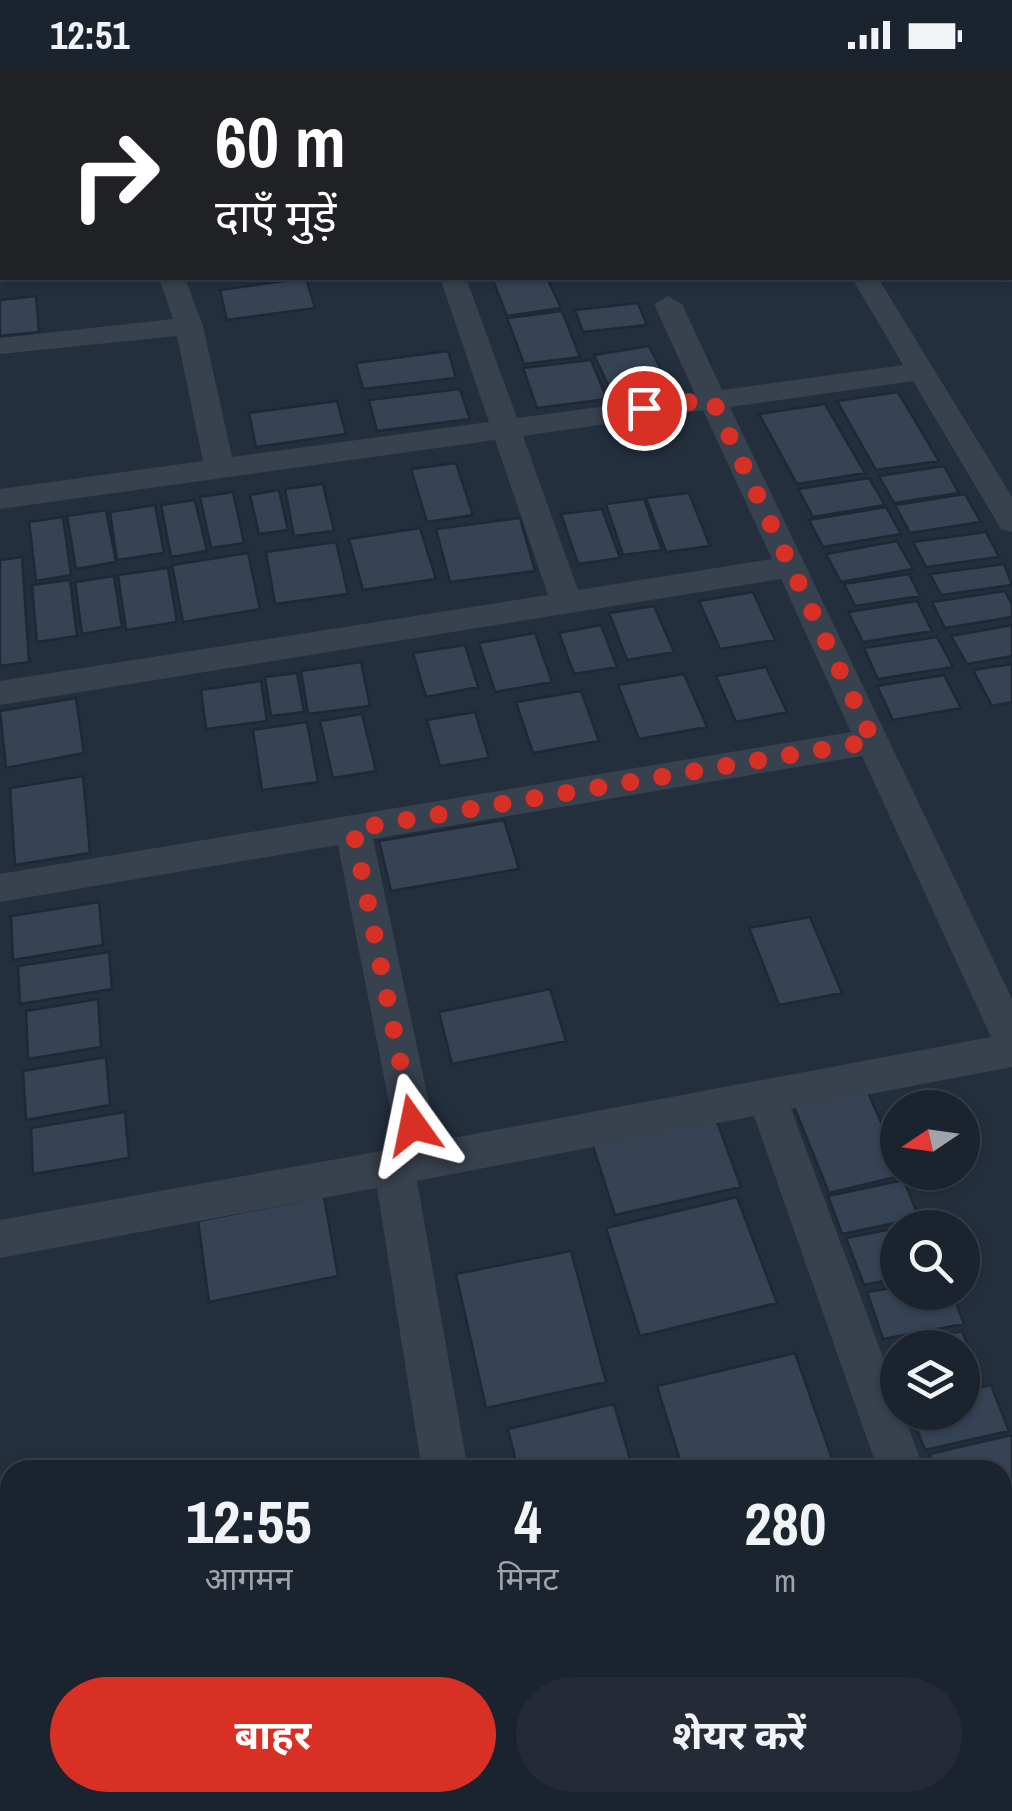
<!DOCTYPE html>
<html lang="hi">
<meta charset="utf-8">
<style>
:root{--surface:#1b232e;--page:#242b36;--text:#f1f3f6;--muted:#a0a4aa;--line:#39404a;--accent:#d93025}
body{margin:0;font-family:"Archivo Narrow","Noto Sans Devanagari",sans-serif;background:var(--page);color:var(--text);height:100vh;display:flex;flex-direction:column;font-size:38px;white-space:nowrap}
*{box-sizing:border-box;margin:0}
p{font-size:32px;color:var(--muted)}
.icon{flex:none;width:55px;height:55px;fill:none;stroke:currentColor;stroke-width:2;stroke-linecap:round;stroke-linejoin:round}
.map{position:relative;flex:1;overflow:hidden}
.drawer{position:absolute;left:0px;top:1390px;width:1012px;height:352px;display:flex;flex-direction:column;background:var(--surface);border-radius:30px 30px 0 0;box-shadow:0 2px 8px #0004,0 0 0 2px var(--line)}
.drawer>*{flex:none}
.top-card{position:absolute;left:0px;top:0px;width:1012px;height:210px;box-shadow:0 2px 8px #0004,0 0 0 2px var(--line);background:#202124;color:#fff;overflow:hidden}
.needle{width:65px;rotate:257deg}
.controls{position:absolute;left:880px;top:1020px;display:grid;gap:20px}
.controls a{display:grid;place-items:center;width:100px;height:100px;border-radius:50%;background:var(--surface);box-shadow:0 2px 8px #0004,0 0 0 2px var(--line);font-size:50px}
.pin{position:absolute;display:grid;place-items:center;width:85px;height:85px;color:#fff;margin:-42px;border:5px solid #fff;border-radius:50%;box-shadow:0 2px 10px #0007}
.me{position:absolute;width:110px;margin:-55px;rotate:348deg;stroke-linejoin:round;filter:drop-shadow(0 0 8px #0008)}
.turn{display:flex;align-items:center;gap:35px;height:210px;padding:0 50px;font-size:45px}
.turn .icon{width:130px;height:130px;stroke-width:2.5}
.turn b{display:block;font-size:70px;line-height:85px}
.eta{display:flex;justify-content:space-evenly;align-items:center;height:170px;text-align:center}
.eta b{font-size:60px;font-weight:700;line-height:70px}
.cta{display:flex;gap:20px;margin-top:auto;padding:20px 50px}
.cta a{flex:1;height:115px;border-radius:60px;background:var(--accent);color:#fff;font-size:40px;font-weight:700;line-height:115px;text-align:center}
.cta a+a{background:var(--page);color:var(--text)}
.status{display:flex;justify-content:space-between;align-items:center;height:70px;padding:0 50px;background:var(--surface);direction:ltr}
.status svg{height:28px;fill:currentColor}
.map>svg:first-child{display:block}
.building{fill:#364354;stroke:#1f2835;stroke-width:2.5}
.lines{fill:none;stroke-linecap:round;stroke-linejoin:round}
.street{fill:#38414e;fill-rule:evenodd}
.secondary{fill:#465061;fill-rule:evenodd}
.route{stroke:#d93025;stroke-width:18;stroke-dasharray:0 32.4}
</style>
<div class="status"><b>12:51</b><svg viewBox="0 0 49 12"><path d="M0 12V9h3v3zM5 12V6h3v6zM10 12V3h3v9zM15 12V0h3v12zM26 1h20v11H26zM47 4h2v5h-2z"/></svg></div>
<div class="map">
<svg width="1012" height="1741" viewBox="0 0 1012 1741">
<rect width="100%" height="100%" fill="#242f3e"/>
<path class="building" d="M306,208l9,30 -88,12 -7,-30z
M492,208h55l14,30 -54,8z
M36,226l3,36 -39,4v-36z
M638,233l9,22 -64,7 -8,-22z
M562,241l18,46 -56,7 -17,-46z
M649,276l22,43 -57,9 -20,-43z
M448,281l8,27 -93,11 -7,-26z
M591,290l16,39 -70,9 -14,-40z
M460,319l10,30 -93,12 -8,-31z
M898,322l41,69 -63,9 -39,-69z
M337,331l9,33 -90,13 -7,-34z
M825,334l40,69 -68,11 -38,-70z
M456,393l17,52 -46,7 -16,-53z
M944,396l15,27 -65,10 -15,-27z
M869,408l16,27 -72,12 -15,-28z
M323,414l11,47 -40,5 -9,-47z
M279,420l9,40 -29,4 -9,-39z
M233,422l11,51 -33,5 -11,-51z
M689,423l21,53 -44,6 -20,-54z
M965,424l16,28 -71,11 -15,-28z
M644,429l18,51 -39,5 -17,-51z
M195,430l12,51 -36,6 -10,-52z
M155,435l9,48 -47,7 -7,-48z
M886,437l15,27 -78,13 -14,-27z
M602,439l18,49 -42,6 -17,-50z
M106,440l10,52 -40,7 -9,-53z
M63,447l8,58 -35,6 -7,-59z
M520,448l15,53 -85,11 -14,-53z
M420,458l16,51 -73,11 -14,-51z
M986,462l13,25 -73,10 -13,-25z
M897,471l16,28 -72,13 -15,-28z
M336,472l12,52 -73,10 -9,-52z
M248,483l12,56 -77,13 -11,-57z
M22,487l7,105 -29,4v-106z
M1004,494l8,21 -71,10 -11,-21z
M168,498l9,54 -51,8 -8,-55z
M909,504l11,22 -65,10 -11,-22z
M114,506l8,51 -40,7 -7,-52z
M70,510l7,56 -40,6 -5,-57z
M1005,521l7,14v12l-67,11 -13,-26z
M753,522l22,48 -55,9 -21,-48z
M917,531l15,30 -69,11 -15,-30z
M654,536l20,46 -47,8 -18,-47z
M601,555l16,42 -43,7 -15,-41z
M1012,555v31l-45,8 -16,-28z
M535,563l17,49 -57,10 -16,-49z
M937,567l16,30 -75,12 -14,-31z
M465,575l13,42 -52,10 -13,-44z
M361,592l9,44 -62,8 -7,-43z
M1012,594v38l-20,4 -19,-36z
M766,597l21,45 -51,10 -20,-46z
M297,603l7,39 -33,4 -6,-39z
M684,604l23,53 -68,12 -21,-54z
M944,605l17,33 -68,12 -16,-34z
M261,611l6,40 -61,8 -5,-39z
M581,621l18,50 -66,12 -17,-51z
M76,628l8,55 -78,15 -6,-57z
M475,642l14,46 -49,8 -13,-46z
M362,644l14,57 -43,7 -13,-57z
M307,652l11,60 -56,8 -9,-60z
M83,706l7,77 -75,12 -5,-77z
M504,750l15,49 -128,22 -12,-50z
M99,832l4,43 -90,15 -2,-44z
M810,847l32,76 -63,12 -30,-77z
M109,882l3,37 -92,15 -2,-38z
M550,919l16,52 -114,23 -13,-52z
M98,929l3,48 -73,12 -2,-48z
M106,987l4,48 -84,15 -3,-49z
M866,1018l32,73v11l6,3 -75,18 -36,-89z
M125,1042l4,46 -96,16 -2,-46z
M715,1046l26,71 -126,28 -23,-72z
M904,1110l15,38 -77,16 -14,-38z
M324,1126l14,80 -129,26 -11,-81z
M737,1127l40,106 -137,33 -34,-108z
M898,1158v50l-34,7 -18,-47z
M571,1181l35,131 -120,26 -30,-134z
M898,1217v5h54l12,32 -81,15 -16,-47z
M962,1261l20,49 -20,4v-36h-64v21l-9,-22z
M795,1283l41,117h-153l-26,-84z
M991,1315l18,46 -84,19 -15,-38h52v-21z
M614,1334l19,66h-115l-10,-41z
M1012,1365v130l-10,3v-98h-67l-6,-16z
M0,1490l10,4v139l-10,-5z
M1012,1533v45l-10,-25v-18z
M295,1732h165l19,9h-188z"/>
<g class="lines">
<path class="street" d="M1010,25h2v16h-2z
M0,157h2v16h-2z
M159,208h26l18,48 29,131 257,-35 -49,-144h26l51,140 178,-24 -41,-90 14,-8 14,8 40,86 181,-25 -51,-87h26l134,219v35l-11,-3 -88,-148 -183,26 282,592v68l-221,42 107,289v14h5l21,58h-46l-124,-354 -337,65 51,289h-46l-45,-282 -377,70v-38l398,-72 -60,-303 -338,57v-28l851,-142 -70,-153 -781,126v-24l548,-86 -53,-155 -495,69v-20l203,-28 -26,-125 -177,18v-16l173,-19zM703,340l69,149 -194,31 -55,-154zM862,686l129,281 -554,104 -64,-302z
M0,1432l10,4v47l-10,-4z
M0,1646l10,3v50l-10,-3z
M1002,1656l10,4v72l-10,-3z
M10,1728v4h50v9h-52z
M138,1732h69l4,9h-70z
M246,1732h52l1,9h-52z
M578,1732h64l4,9h-65z"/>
<path class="secondary" d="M490,0h40l1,2h-40z
M543,0h39l1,2h-39z
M1010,164h2v24h-2z"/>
</g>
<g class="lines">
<path class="route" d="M413,1055l-60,-296 520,-88 -161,-342 -68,9"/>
</g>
</svg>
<div class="controls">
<a><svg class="needle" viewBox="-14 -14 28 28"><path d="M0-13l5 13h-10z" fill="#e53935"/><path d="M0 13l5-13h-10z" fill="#a0a4aa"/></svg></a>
<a><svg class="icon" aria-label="search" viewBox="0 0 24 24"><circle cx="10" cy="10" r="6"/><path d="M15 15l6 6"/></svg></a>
<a><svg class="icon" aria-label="layers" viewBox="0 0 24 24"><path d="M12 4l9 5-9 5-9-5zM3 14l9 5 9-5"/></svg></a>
</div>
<div class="pin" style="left:644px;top:338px;background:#d93025"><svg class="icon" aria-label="arrive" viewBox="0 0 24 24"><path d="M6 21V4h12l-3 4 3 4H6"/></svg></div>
<svg class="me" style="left:413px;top:1055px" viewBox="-20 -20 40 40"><path d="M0-17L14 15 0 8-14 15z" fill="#d93025" stroke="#fff" stroke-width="4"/></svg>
<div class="top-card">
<div class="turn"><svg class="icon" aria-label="right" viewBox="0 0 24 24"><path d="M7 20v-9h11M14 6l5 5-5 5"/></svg><div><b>60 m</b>दाएँ मुड़ें</div></div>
</div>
<section class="drawer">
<div class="eta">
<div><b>12:55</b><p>आगमन</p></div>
<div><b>4</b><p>मिनट</p></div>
<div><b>280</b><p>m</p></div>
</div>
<div class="cta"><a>बाहर</a><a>शेयर करें</a></div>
</section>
</div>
